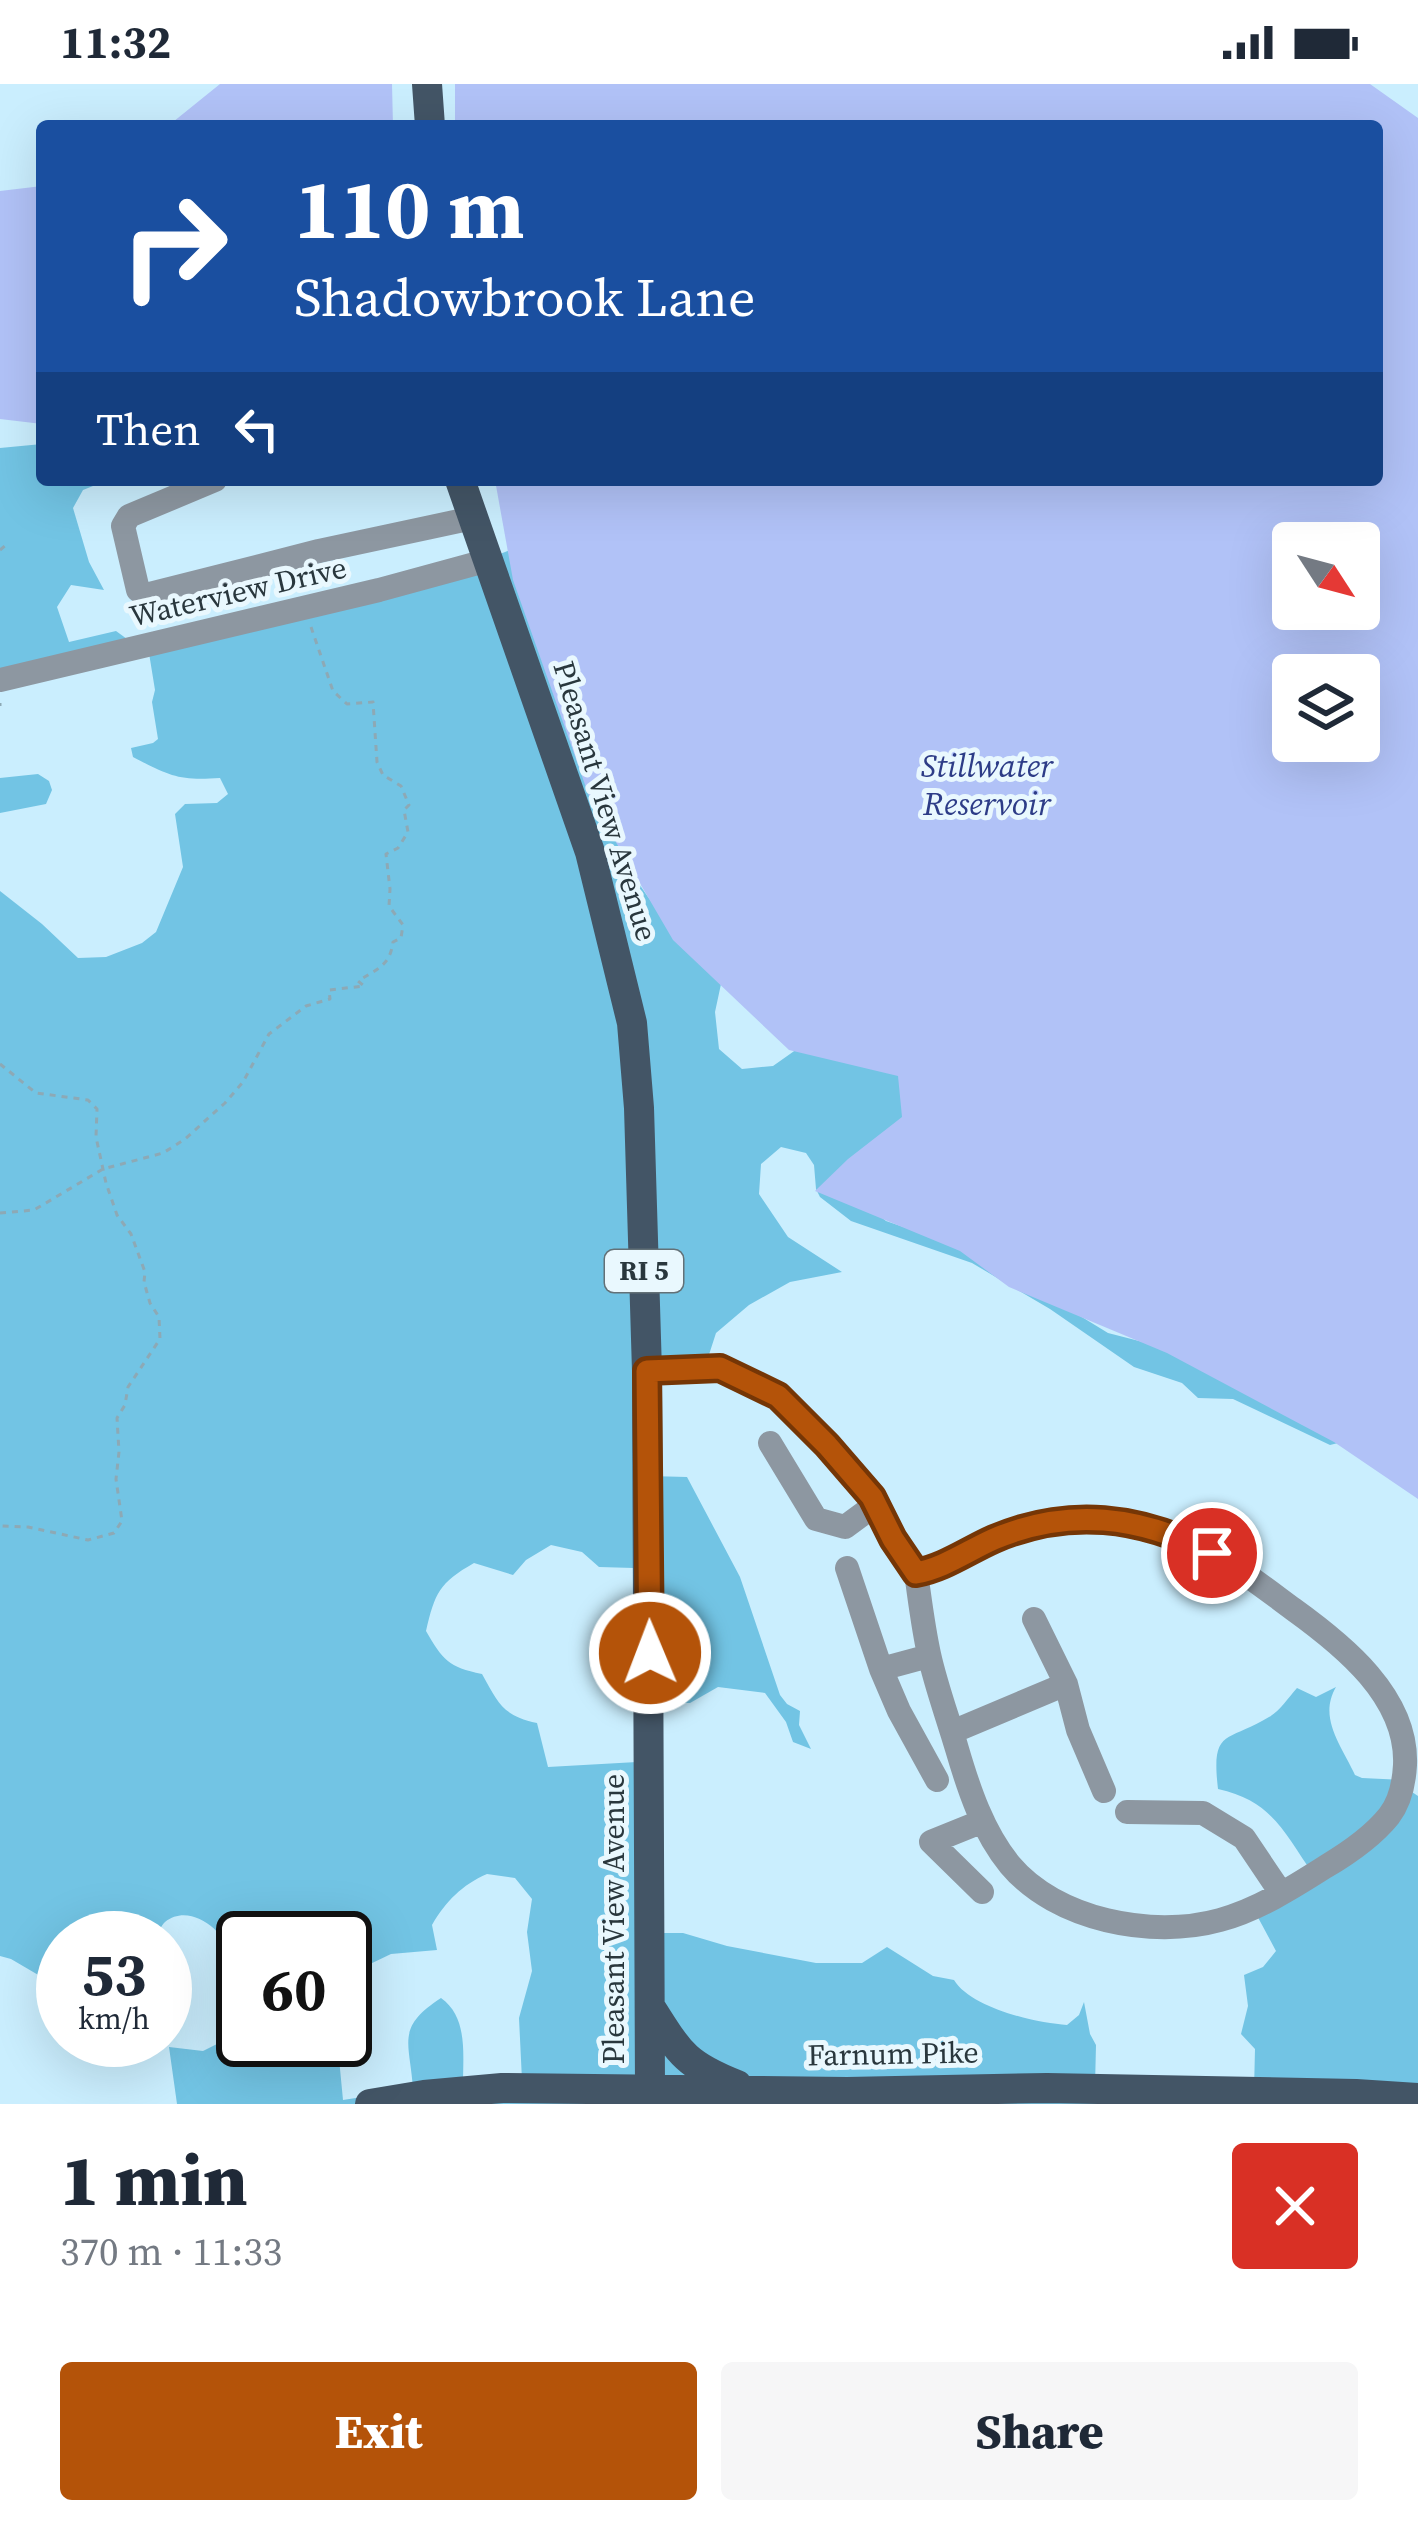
<!DOCTYPE html>
<meta charset="utf-8">
<style>
:root{--surface:#fff;--page:#f6f6f7;--text:#1f2937;--muted:#747a83;--accent:#b45309}
body{margin:0;font-family:"Source Serif 4",serif;background:var(--page);color:var(--text);height:100vh;display:flex;flex-direction:column;font-size:45px;white-space:nowrap}
*{box-sizing:border-box;margin:0}
p{font-size:39px;color:var(--muted)}
.icon{flex:none;width:66px;height:66px;fill:none;stroke:currentColor;stroke-width:2;stroke-linecap:round;stroke-linejoin:round}
.map{position:relative;height:2020px;overflow:hidden}
.drawer{display:flex;flex-direction:column;background:var(--surface);flex:1}
.drawer>*{flex:none}
.top-card{position:absolute;left:36px;top:36px;width:1347px;height:366px;border-radius:12px;box-shadow:0 12px 48px #0002;background:#1a4fa0;color:#fff;overflow:hidden}
.needle{width:78px;rotate:126deg}
.fabs{position:absolute;left:1272px;top:438px;display:grid;gap:24px}
.fabs a{display:grid;place-items:center;width:108px;height:108px;border-radius:12px;background:var(--surface);box-shadow:0 12px 48px #0002;font-size:60px}
.speed{position:absolute;left:36px;top:1827px;display:flex;gap:24px;font-size:60px;font-weight:700;text-align:center}
.speed>*{display:grid;place-content:center;width:156px;height:156px;border-radius:50%;background:var(--surface);box-shadow:0 12px 48px #0002;line-height:1}
.speed small{font-size:30px;font-weight:400}
.speed .limit{border:6px solid #111;border-radius:18px;background:#fff;color:#111}
.pin{position:absolute;display:grid;place-items:center;width:102px;height:102px;color:#fff;margin:-51px;border:6px solid #fff;border-radius:50%;box-shadow:0 3px 12px #0007}
.me{position:absolute;width:132px;margin:-66px;rotate:359deg;stroke-linejoin:round;filter:drop-shadow(0 0 9px #0008)}
.turn{display:flex;align-items:center;gap:42px;height:252px;padding:0 60px;font-size:54px}
.turn .icon{width:156px;height:156px;stroke-width:2.5}
.turn b{display:block;font-size:84px;line-height:102px}
.then{display:flex;align-items:center;height:114px;padding:0 60px;background:#0003;gap:24px;font-size:45px}
.round{display:grid;place-items:center;flex:none;width:126px;height:126px;border-radius:12px;background:var(--page)}
.head{display:flex;align-items:center;justify-content:space-between;height:204px;padding:0 60px}
h1{font-size:72px;font-weight:800;line-height:90px}
.action{display:flex;gap:24px;margin-top:auto;padding:24px 60px}
.action a{flex:1;height:138px;border-radius:12px;background:var(--accent);color:#fff;font-size:48px;font-weight:800;line-height:138px;text-align:center}
.action a+a{background:var(--page);color:var(--text)}
.status{display:flex;justify-content:space-between;align-items:center;height:84px;padding:0 60px;background:var(--surface);direction:ltr}
.status svg{height:33px;fill:currentColor}
.map>svg:first-child{display:block}
.green{fill:#72c4e4;fill-rule:evenodd}
.water{fill:#b1c2f7;fill-rule:evenodd}
.lines{fill:none;stroke-linecap:round;stroke-linejoin:round}
.path{stroke:#8da9b5;stroke-width:3;stroke-dasharray:6 6;stroke-linecap:butt}
.minor{stroke:#8d97a1;stroke-width:24}
.major{stroke:#435566;stroke-width:30}
.route-casing{stroke:#753606;stroke-width:30}
.route{stroke:#b45309;stroke-width:21}
.labels{text-anchor:middle;stroke-width:10;stroke-linejoin:round;paint-order:stroke}
.shield{fill:#e9f8fe;stroke:#637177;stroke-width:3}
.shield-label{font-size:27px;font-weight:bold;fill:#29373d}
.street-label{font-size:30px;fill:#29373d;stroke:#e9f8fe}
.water-label{font-size:33px;font-style:italic;fill:#2d3c87;stroke:#e9f8fe}
</style>
<div class="status"><b>11:32</b><svg viewBox="0 0 49 12"><path d="M0 12V9h3v3zM5 12V6h3v6zM10 12V3h3v9zM15 12V0h3v12zM26 1h20v11H26zM47 4h2v5h-2z"/></svg></div>
<div class="map">
<svg width="1418" height="2020" viewBox="0 0 1418 2020">
<rect width="100%" height="100%" fill="#caeefe"/>
<path class="green" d="M42,360v36h66l-25,10 -10,18 16,54 15,28 -33,-5 -14,22 12,35 47,-11 22,16 -138,34v-233z
M510,466l111,302c24,50 64,90 100,132l-6,28 4,37 23,20 31,-3 34,-24 98,20 2,50 -51,84 30,25 88,30 134,82 35,9 36,-1 167,100 -16,4 -97,-46 -35,-1 -16,-15 -48,-16 -84,-58 -78,-46 -121,-42 -31,-24 -4,-8 -2,-24 -8,-12 -25,-6 -20,17 -2,30 29,43 54,35 -52,10 -41,23 -33,28 -11,34 -63,-2 7,111 38,1 53,100 40,118 7,9 13,7 -1,14 12,24 -18,-7 -7,-20 -21,-29 -47,-6 -28,16h-46l-10,-135 -35,-1 -17,-15 -31,-7 -25,15 -13,15 -39,-12c-35,20 -39,30 -48,68 17,29 22,36 56,43 17,30 20,41 55,49l11,44 89,-5 13,171h33l44,13 89,17h46l25,-16 46,29 21,4c17,28 82,43 113,45l12,-10 5,-13 6,32 6,11 -1,41 159,4 1,-41 -14,-15 7,-28 -4,-31 19,-8 13,-16 -22,-41 60,-35c-30,-42 -41,-74 -96,-86 -7,-61 8,-46 51,-72 11,-6 19,-19 28,-29l19,9 20,-10c-18,31 5,58 19,88l7,3 42,2 2,8 12,8v308h-1241l-8,-57 34,4 16,-8c7,-20 7,-36 8,-57 1,-9 5,-20 4,-29 -5,-26 -41,-55 -66,-35 -3,2 -8,13 -10,16h-92v32l-23,6 -29,-17 -11,-3v-1065l42,33 36,34 28,-1 36,-14 14,-11 27,-65 -8,-53 10,-10 32,-1 11,-9 -8,-16c-41,3 -50,-2 -87,-21l-2,-9 22,-5 5,-4 -6,-37 3,-12 -7,-43 337,-87zM487,1790l28,4 17,21 -5,33 5,39 -13,47 3,62 -59,4c0,-30 5,-67 -22,-86 -46,30 -31,44 -28,91l-70,11 -5,-52 -4,-1 -8,-7h-83v-102h102v38l46,-22 46,-4 -5,-25c14,-24 30,-40 55,-51z
M38,690l11,7 3,9 -6,14 -46,9v-35z"/>
<path class="water" d="M220,0h172l1,42h-225z
M455,0h915l48,34v1381l-84,-57 -167,-89 -158,-66 -49,-36 -145,-60 33,-32 54,-42 -4,-41 -109,-26 -116,-110 -84,-144 -76,-216 -18,-100h882v-354h-922zM1293,459h66v66h-66zM1359,591v66h-66v-66z
M42,102v238l-42,-5v-228z"/>
<g class="lines">
<path class="path" d="M0,466l6,-5
M0,619v3
M0,980l36,29 52,7 9,9 -1,28 10,46 11,32 14,19 14,38 -1,10 6,21 9,14 1,22 -32,48 -3,18 -8,13 2,34 -3,27 6,42 -8,12 -26,7 -60,-13 -28,-1
M0,1129l34,-3 69,-41 60,-16 22,-14 40,-36 18,-21 26,-48 37,-28 24,-7 -1,-9 35,-4 -6,-5c19,-12 32,-15 35,-39l8,-4 2,-13 -14,-19 1,-17 -4,-35 12,-6 10,-16 -4,-22 5,-5 -8,-19 -18,-11 -6,-13 -4,-60 -26,2 -14,-13 -22,-64"/>
<path class="minor" d="M215,396l-86,36 -6,10 15,64 8,5 173,-44 154,-33
M0,596l379,-90 110,-30
M647,1287l73,-3 58,28 49,49 44,52 22,42 23,34
M770,1359l46,76 29,8 30,-22
M1061,1435c30,1 62,1 91,8 52,13 99,51 141,82 50,36 115,88 112,156 -1,18 -5,37 -16,51 -16,20 -42,38 -64,51 -33,21 -68,43 -105,53 -68,19 -164,0 -210,-55 -27,-33 -41,-75 -53,-116 -9,-31 -21,-63 -28,-95 -6,-27 -9,-54 -13,-81l17,-3 90,-43z
M847,1484l34,101 48,-13
M1034,1535l32,65
M881,1585l18,42 38,69
M952,1648l114,-48 12,46 26,61
M1127,1728l76,1 41,25 37,55
M982,1808l-51,-50 52,-21"/>
<path class="major" d="M427,0l3,42
M460,396l130,372 42,171 7,85 8,263 3,718
M651,1924c29,46 35,57 86,77
M370,2020l54,-9 78,-7 345,4 200,-4 309,6 62,4"/>
</g>
<g class="lines">
<g class="route-casing">
<path id="route" d="M650,1569l-3,-282 73,-3 58,28 49,49 45,52 21,42 23,34c28,-5 51,-22 78,-34 75,-32 146,-23 218,14"/>
</g>
<use href="#route" class="route"/>
</g>
<g class="labels">
<rect class="shield" x="605" y="1166" width="78" height="42" rx="9"/>
<g class="shield-label">
<text x="644" y="1196">RI 5</text>
</g>
<g class="street-label">
<text transform="translate(238 508) rotate(-13)" y="10">Waterview Drive</text>
<text transform="translate(605 717) rotate(73)" y="10">Pleasant View Avenue</text>
<text transform="translate(614 1835) rotate(-90)" y="10">Pleasant View Avenue</text>
<text transform="translate(893 1970) rotate(-1)" y="10">Farnum Pike</text>
</g>
<g class="water-label">
<text x="987" y="693">Stillwater<tspan x="987" dy="38">Reservoir</tspan></text>
</g>
</g>
</svg>
<div class="fabs">
<a><svg class="needle" viewBox="-14 -14 28 28"><path d="M0-13l5 13h-10z" fill="#e53935"/><path d="M0 13l5-13h-10z" fill="#747a83"/></svg></a>
<a><svg class="icon" aria-label="layers" viewBox="0 0 24 24"><path d="M12 4l9 5-9 5-9-5zM3 14l9 5 9-5"/></svg></a>
</div>
<div class="speed"><div>53<small>km/h</small></div><div class="limit">60</div></div>
<div class="pin" style="left:1212px;top:1469px;background:#d93025"><svg class="icon" aria-label="arrive" viewBox="0 0 24 24"><path d="M6 21V4h12l-3 4 3 4H6"/></svg></div>
<svg class="me" style="left:650px;top:1569px" viewBox="-20 -20 40 40"><circle r="17" fill="#b45309" stroke="#fff" stroke-width="3"/><path d="M0-11L8 9 0 5-8 9z" fill="#fff"/></svg>
<div class="top-card">
<div class="turn"><svg class="icon" aria-label="right" viewBox="0 0 24 24"><path d="M7 20v-9h11M14 6l5 5-5 5"/></svg><div><b>110 m</b>Shadowbrook Lane</div></div>
<div class="then">Then<svg class="icon" aria-label="left" viewBox="0 0 24 24"><path d="M17 20v-9H6M10 6l-5 5 5 5"/></svg></div>
</div>
</div>
<section class="drawer">
<div class="head"><div><h1>1 min</h1><p>370 m · 11:33</p></div><a class="round" style="background:#d93025;color:#fff"><svg class="icon" aria-label="close" viewBox="0 0 24 24"><path d="M6 6l12 12M18 6L6 18"/></svg></a></div>
<div class="action"><a>Exit</a><a>Share</a></div>
</section>
